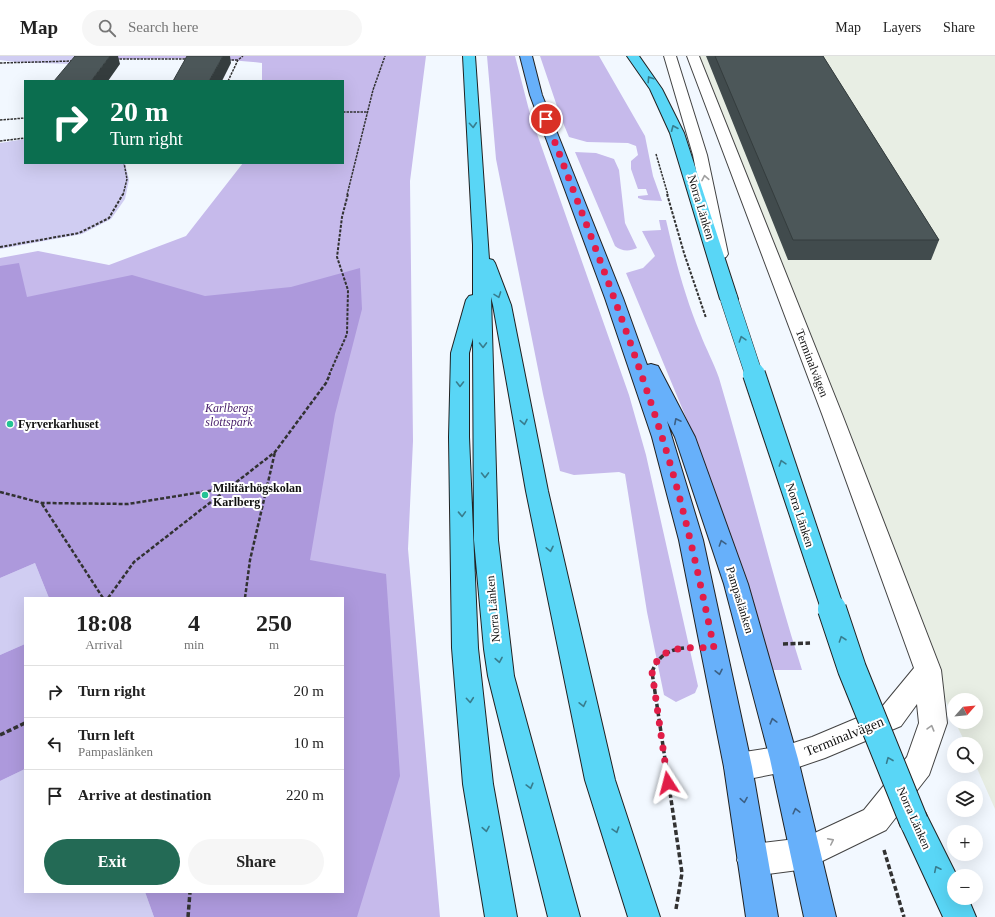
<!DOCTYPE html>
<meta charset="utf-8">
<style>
:root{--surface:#fff;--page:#f6f6f6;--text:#222;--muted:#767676;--line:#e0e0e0;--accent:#236a55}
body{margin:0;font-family:"Times New Roman",serif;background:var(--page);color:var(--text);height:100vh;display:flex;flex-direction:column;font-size:15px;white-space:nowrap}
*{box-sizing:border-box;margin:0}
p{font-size:13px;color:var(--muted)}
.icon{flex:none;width:22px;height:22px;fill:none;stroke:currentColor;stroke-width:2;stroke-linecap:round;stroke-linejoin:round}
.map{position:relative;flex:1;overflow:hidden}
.details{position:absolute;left:24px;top:541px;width:320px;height:296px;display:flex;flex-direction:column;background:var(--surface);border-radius:0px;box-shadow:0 4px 16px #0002}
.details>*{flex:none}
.guide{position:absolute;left:24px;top:24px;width:320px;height:84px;border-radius:0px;box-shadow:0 4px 16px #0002;background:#0b6e4f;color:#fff;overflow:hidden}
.needle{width:26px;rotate:63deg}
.controls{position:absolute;left:947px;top:637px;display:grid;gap:8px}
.controls a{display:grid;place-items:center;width:36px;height:36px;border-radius:50%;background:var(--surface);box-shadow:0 4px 16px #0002;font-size:20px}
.pin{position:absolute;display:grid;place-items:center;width:34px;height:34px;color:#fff;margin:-17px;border:2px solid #fff;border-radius:50%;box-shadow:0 1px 4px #0007}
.me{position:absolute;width:44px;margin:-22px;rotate:351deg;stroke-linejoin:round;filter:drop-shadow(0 0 3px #0008)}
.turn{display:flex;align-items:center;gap:14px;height:84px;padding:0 20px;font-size:18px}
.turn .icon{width:52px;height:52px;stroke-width:2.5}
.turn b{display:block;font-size:28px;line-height:34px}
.eta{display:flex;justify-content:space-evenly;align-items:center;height:68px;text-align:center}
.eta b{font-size:24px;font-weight:800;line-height:28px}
.button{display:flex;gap:8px;margin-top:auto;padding:8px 20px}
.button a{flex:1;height:46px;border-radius:24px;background:var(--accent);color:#fff;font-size:16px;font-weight:800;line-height:46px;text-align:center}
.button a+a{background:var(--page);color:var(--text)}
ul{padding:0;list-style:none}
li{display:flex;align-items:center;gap:12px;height:52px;padding:0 20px;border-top:1px solid var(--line)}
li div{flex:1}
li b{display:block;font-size:15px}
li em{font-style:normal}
header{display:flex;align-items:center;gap:24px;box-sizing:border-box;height:56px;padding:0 20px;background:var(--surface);border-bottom:1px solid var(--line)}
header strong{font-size:19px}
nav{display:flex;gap:22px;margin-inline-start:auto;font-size:14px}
.search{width:280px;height:36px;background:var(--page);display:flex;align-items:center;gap:10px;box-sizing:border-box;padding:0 14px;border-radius:22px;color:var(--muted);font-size:15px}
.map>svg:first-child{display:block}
.industrial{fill:#e8eee4}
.green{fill:#c6baeb;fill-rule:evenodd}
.forest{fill:#ad99dc}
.pitch{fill:#d0cdf2}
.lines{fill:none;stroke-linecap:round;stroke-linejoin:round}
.minor-casing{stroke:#434343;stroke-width:2}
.major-casing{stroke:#212121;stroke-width:2}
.highway-casing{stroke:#212121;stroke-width:2}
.path-far3{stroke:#323232;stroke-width:1.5;stroke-dasharray:2.5 1;stroke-linecap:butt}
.path-far2{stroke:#323232;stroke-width:2;stroke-dasharray:3 1.5;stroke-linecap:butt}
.path-far1{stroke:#323232;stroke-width:2.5;stroke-dasharray:4 2;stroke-linecap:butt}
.path{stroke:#323232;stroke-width:3.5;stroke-dasharray:5 2.5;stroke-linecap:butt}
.minor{fill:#fff;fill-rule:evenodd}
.major{fill:#67b0fa;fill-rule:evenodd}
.highway{fill:#59d6f6;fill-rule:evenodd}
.highway-bridge-far2-casing{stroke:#212121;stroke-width:18;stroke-linecap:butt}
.highway-bridge-far1-casing{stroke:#212121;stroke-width:24;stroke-linecap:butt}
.highway-bridge-casing{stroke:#212121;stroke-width:30;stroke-linecap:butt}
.highway-bridge-far2{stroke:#59d6f6;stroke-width:17}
.highway-bridge-far1{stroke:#59d6f6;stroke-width:22}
.highway-bridge{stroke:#59d6f6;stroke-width:28}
.wall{fill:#414b4d}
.shaded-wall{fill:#353d3e}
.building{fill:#4c5759;stroke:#353d3e}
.oneway{stroke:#387d8e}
.oneway2{stroke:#9f9f9f}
.oneway3{stroke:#3c6085}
.route{stroke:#e11d48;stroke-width:7;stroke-dasharray:0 12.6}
.poi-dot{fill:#24c394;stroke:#fff;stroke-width:1.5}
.labels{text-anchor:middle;stroke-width:4;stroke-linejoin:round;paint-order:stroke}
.street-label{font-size:12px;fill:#101010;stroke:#fff}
.park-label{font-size:12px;font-style:italic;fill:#471e6a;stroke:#fff}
.poi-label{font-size:12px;font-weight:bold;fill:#101010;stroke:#fff;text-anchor:start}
.near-street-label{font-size:14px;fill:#101010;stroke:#fff}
</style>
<header>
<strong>Map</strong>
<div class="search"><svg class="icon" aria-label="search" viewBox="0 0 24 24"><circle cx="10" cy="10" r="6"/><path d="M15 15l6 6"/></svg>Search here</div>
<nav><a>Map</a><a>Layers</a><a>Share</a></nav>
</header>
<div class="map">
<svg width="995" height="861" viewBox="0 0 995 861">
<rect width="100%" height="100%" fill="#f2f8ff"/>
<path class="industrial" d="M692,0h303v753l-19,-43v-22h-10l-11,-22h21v-22h-22v19l-107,-236z"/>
<path class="green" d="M95,0h331l-16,125 3,260 -5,108 32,368h-440v-659l38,-7 71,14 77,-29 57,-73h100v-82h-81v-18c-59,-7 -119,-4 -178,-3zM25,542h318v294h-318z
M487,0h28l15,58 99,281 17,60 52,231 -3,7 -19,9 -12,-7 -17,-83 -22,-138 -6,-2 -45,3 -14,-4 -17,-77 -47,-235z
M540,0h59l46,80 8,40 9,25 -18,-1 -6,-2v-2l10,-1 -2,-6h-8l-7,-20v-8l7,-6 -2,-9 -8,-3 -41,-1 -18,-5 -8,-19z
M575,96l21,1 18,6 5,11 6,53 12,25c-8,4 -16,3 -22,-2z
M659,164h7c9,39 19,77 34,113 6,16 14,30 19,45 29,97 52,195 83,292h-33l-77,-238 -66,-159 17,-5 12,-12 -13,-25 19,-1z"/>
<path class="forest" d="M19,207l8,34 105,-22 73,21 86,-9 69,-19 2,41 -27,105 -25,146 76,14 14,202 -43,141h-203l-9,-25h198v-294h-294l-14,-35 -35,15v-312z
M25,588v125l-25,12v-126z"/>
<path class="pitch" d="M0,0h89l-20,8 -54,-2 -15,-2z
M25,83v24h100l4,17 -4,19 -14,20 -29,15 -82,15v-106z
M35,507l14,35h-24v46l-25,11v-77z
M25,713v123h120l9,25h-154v-136z"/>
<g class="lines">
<g class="minor-casing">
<path id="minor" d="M664,0h12l31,99 21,99 -2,3 -6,2 -6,-2 -2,-3 -19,-99z
M687,0h12l143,358 99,256 6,53 -18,52 -43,55 -80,39 -53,7 -11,-5 -5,-11 5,-11 11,-5 51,-6 60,-28 43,-53 12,-34 -2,-19 -16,22 -76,32 -41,14 -46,9 -10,-4 -4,-10 4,-10 10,-4 46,-7 28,-9 69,-29 33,-40 -92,-254z"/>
</g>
<g class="major-casing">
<path id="major" d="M520,0h12l10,39 81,203 24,67 4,-1 7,2 37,71 53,147 50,175 38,158h-32l-34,-158 -46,-175 -49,-147 -8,-16 36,119 49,227 26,150h-32l-22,-150 -45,-227 -27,-103 -47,-139 -75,-203z"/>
</g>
<g class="highway-casing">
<path id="highway" d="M463,0h12l14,203 4,1 2,3 16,42 37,186 67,289 45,137h-32l-43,-137 -59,-289 -33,-186 -2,-8 7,243 16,136 66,241h-32l-60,-241 -4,-27 -10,-109 -1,-202 -4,15v84l9,211 15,136 24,133h-32l-22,-133 -11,-136 -3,-211 2,-84 15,-53 3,-4 4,-1v-50z
M627,0h12l23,33 22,44 54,166 -3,4 -6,1 -6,-1 -3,-4 -50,-166 -20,-44z
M914,751l11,5 32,64h-3v22h14l8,19h-33l-44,-95 4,-10z"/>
</g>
<path class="path-far3" d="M116,3h71
M228,4h10
M0,7l73,-2
M228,25l10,-21 5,-4
M343,56h25
M0,64l25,-2
M0,85l25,-3
M656,98l12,41
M123,139l4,-16 -3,-16
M347,139l26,-105 12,-34"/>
<path class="path-far2" d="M667,138l17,59 22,65
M0,191l79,-14 30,-15 14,-24
M329,319l18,-41 1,-44 -11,-33 5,-40 6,-23"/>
<path class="path-far1" d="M0,436l42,11 86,1 99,-16
M42,448l61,94
M108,542l26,-36 141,-110 51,-69 4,-9
M245,542l5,-38 25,-108"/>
<path class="path" d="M783,588l27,-1
M0,679l25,-12
M884,794l20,67
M676,853l6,-36 -30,-201c6,-16 16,-22 32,-24
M188,861l2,-25"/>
<use href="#minor" class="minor"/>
<use href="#major" class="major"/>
<use href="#highway" class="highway"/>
<g class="highway-bridge-far2-casing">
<path id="highway-bridge-far2" d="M729,243l25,76"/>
</g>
<g class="highway-bridge-far1-casing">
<path id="highway-bridge-far1" d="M754,318l79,236"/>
</g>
<g class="highway-bridge-casing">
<path id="highway-bridge" d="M832,553l20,60 62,153"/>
</g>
<use href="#highway-bridge-far2" class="highway-bridge-far2"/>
<use href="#highway-bridge-far1" class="highway-bridge-far1"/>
<use href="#highway-bridge" class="highway-bridge"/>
</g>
<path class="wall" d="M706,0h118h-1l116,184 -8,20h-143z"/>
<path class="shaded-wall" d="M110,0h8l2,8 -12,17h-17z
M223,0h7l1,7 -9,18h-13z"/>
<path class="building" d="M75,0h35l-19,25h-37z
M187,0h36l-14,25h-36z
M715,0h108l116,184h-146z"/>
<defs><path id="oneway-chevron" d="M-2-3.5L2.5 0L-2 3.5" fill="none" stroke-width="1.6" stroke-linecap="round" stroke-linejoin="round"/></defs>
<g class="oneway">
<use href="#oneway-chevron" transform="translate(650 23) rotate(-123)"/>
<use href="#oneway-chevron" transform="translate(473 69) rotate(86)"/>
<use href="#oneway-chevron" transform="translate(674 72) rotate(-113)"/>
<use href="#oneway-chevron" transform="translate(498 239) rotate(70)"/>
<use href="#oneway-chevron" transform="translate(742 283) rotate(-108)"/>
<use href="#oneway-chevron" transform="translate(483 289) rotate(89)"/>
<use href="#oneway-chevron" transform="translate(460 328) rotate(90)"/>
<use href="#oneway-chevron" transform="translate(524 366) rotate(79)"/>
<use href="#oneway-chevron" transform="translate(782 407) rotate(-108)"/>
<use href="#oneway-chevron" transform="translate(485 419) rotate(89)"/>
<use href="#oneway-chevron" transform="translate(462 458) rotate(88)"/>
<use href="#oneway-chevron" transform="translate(550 493) rotate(78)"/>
<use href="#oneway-chevron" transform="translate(842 583) rotate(-109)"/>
<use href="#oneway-chevron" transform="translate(499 604) rotate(80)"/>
<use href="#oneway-chevron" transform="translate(470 644) rotate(85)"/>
<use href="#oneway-chevron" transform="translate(583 648) rotate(77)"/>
<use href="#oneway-chevron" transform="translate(889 704) rotate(-112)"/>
<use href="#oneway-chevron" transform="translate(530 730) rotate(75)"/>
<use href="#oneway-chevron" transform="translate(486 773) rotate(80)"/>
<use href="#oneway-chevron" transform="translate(616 774) rotate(72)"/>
<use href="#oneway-chevron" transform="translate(937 813) rotate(-116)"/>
</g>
<g class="oneway2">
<use href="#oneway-chevron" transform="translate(705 122) rotate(-101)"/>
<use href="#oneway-chevron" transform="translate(931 672) rotate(-74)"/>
<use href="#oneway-chevron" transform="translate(831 785) rotate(-26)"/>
</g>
<g class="oneway3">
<use href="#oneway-chevron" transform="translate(677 365) rotate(-117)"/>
<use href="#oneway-chevron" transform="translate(722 487) rotate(-108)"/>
<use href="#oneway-chevron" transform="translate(719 616) rotate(78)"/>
<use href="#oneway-chevron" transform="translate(773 665) rotate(-105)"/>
<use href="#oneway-chevron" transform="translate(744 744) rotate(81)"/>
<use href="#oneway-chevron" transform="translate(796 755) rotate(-104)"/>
</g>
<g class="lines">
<path class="route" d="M546,63c40,105 82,210 116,318 22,69 37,140 52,211 -24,0 -54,-5 -62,24l16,111"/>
</g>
<g class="poi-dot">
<circle cx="10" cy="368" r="4"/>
<circle cx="205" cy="439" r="4"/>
</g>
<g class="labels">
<g class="street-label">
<text transform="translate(701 151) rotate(73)" y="4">Norra Länken</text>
<text transform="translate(812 307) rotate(69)" y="4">Terminalvägen</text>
<text transform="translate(800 459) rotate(72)" y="4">Norra Länken</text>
<text transform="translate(740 544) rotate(73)" y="4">Pampaslänken</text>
<text transform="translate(493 553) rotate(-95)" y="4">Norra Länken</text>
<text transform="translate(914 762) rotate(66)" y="4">Norra Länken</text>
</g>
<g class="park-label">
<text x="229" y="356">Karlbergs<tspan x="229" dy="14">slottspark</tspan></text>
</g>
<g class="poi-label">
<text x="18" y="372">Fyrverkarhuset</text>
<text x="213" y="436">Militärhögskolan<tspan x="213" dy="14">Karlberg</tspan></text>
</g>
<g class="near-street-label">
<text transform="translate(844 680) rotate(-22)" y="5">Terminalvägen</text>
</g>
</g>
</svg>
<div class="controls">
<a><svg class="needle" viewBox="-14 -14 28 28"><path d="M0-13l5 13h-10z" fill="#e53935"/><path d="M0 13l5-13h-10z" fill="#767676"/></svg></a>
<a><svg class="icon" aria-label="search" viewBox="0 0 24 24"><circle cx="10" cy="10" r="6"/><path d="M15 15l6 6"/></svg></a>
<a><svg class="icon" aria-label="layers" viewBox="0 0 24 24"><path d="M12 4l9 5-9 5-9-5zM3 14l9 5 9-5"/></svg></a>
<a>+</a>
<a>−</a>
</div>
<div class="pin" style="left:546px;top:63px;background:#d93025"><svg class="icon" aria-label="arrive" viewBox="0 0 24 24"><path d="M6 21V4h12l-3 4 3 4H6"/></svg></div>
<svg class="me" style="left:668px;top:727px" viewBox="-20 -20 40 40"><path d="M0-17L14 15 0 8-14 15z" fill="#e11d48" stroke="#fff" stroke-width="4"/></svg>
<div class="guide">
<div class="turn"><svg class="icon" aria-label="right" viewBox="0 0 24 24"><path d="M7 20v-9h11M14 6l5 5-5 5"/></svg><div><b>20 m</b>Turn right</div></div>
</div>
<section class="details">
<div class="eta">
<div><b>18:08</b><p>Arrival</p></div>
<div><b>4</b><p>min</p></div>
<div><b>250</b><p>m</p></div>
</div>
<ul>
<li><svg class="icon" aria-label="right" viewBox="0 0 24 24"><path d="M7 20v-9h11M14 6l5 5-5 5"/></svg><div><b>Turn right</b></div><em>20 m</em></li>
<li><svg class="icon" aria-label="left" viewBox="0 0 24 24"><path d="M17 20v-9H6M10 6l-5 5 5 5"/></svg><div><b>Turn left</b><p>Pampaslänken</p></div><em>10 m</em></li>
<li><svg class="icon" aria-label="arrive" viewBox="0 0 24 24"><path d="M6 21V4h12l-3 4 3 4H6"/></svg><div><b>Arrive at destination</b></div><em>220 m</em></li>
</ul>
<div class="button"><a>Exit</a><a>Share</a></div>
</section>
</div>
